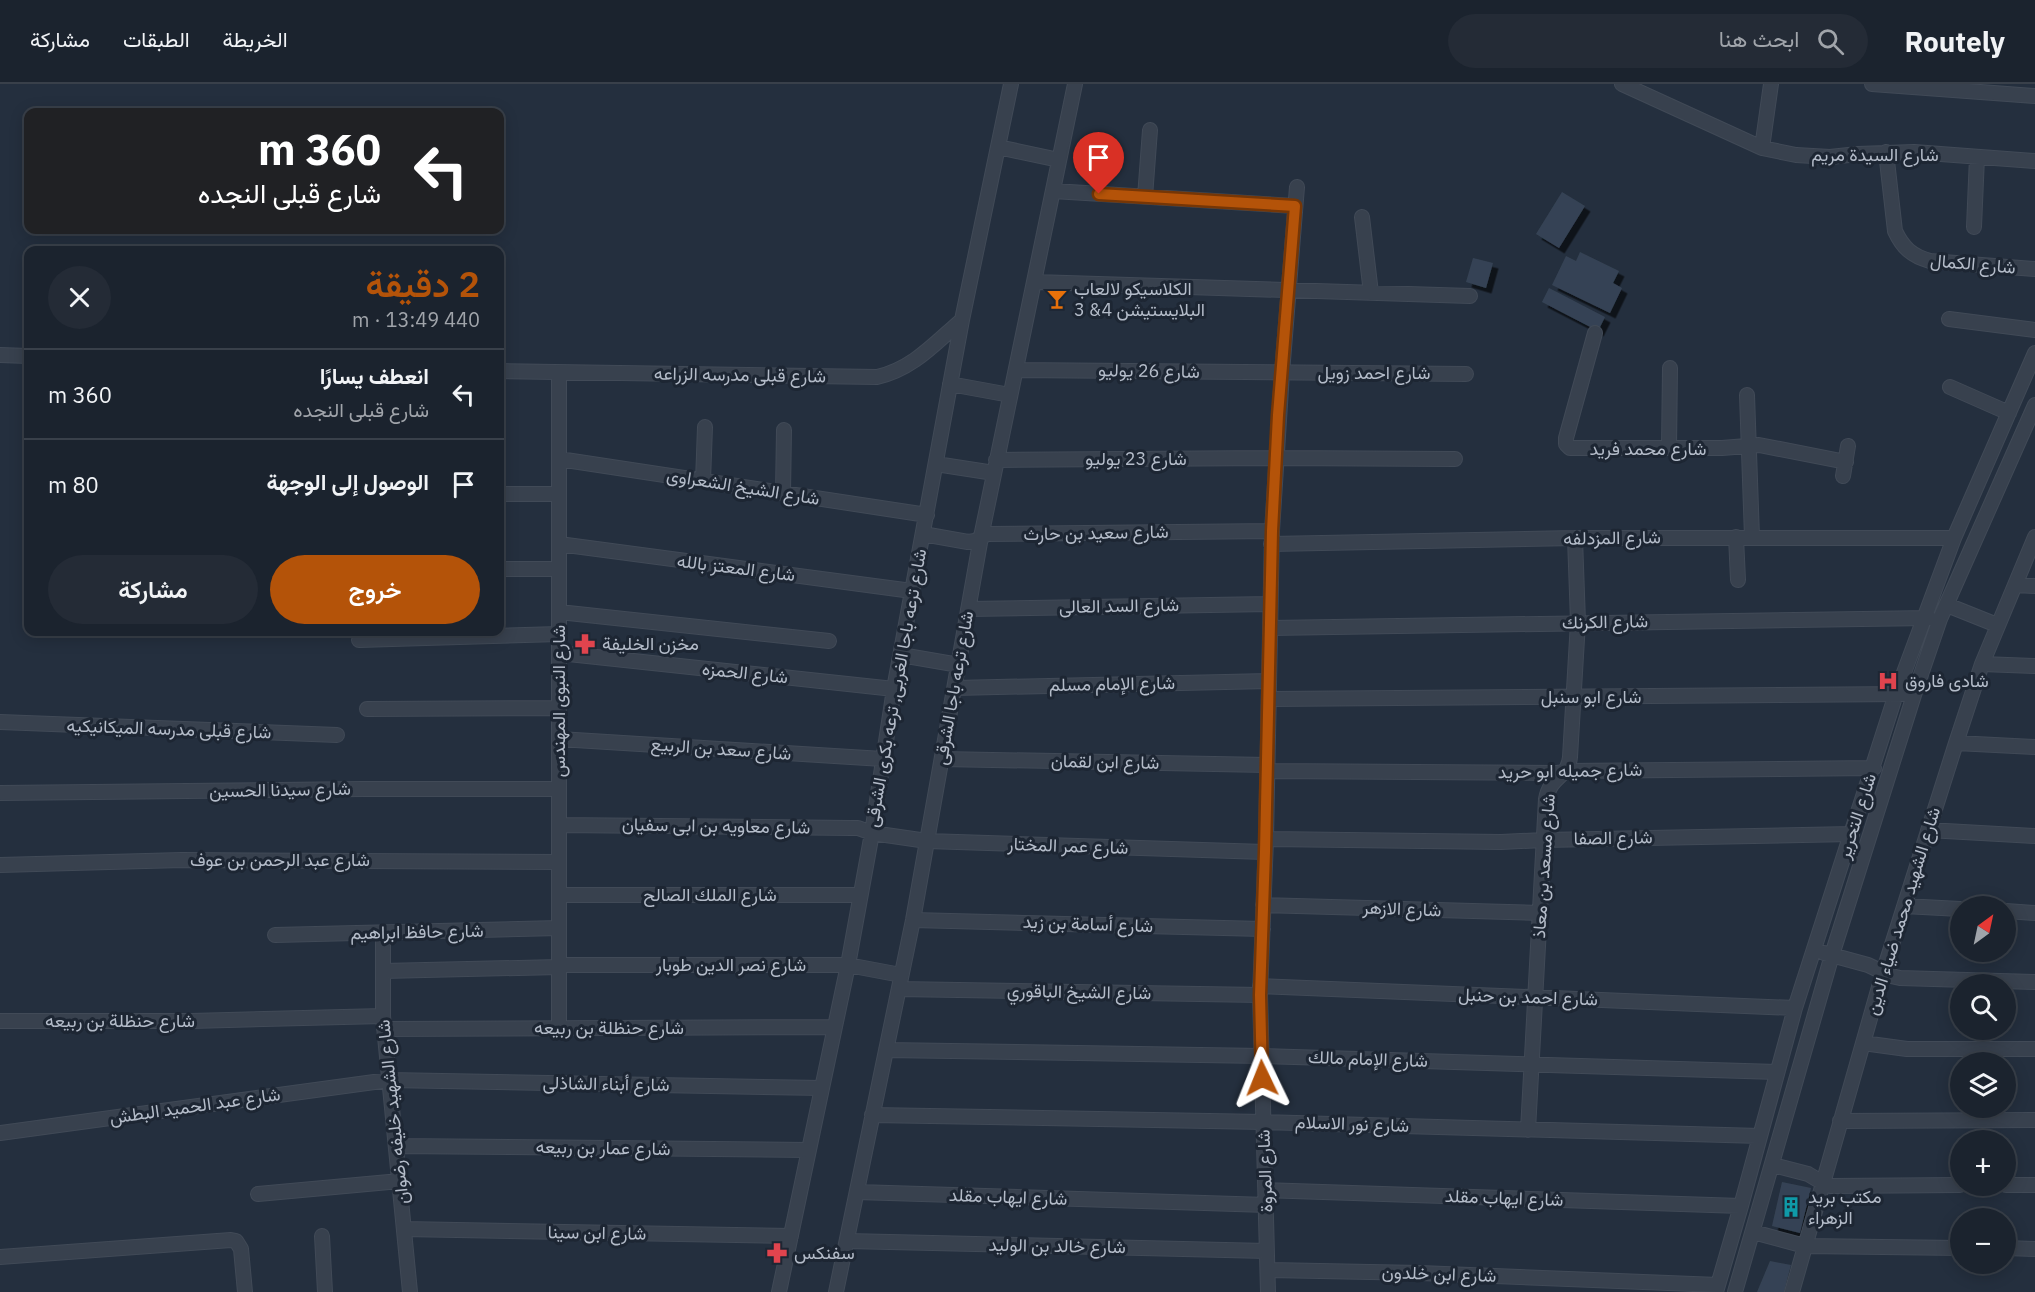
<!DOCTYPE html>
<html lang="ar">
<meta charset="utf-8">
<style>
:root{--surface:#1b232e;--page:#242b36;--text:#f1f3f6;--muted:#a0a4aa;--line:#39404a;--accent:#b45309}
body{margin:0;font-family:"IBM Plex Sans",Vazirmatn,sans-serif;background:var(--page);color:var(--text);direction:rtl;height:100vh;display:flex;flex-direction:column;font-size:22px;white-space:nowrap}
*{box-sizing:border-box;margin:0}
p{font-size:20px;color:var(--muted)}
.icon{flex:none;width:33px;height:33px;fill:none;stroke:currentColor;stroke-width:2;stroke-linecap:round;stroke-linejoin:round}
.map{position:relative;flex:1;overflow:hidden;direction:ltr}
.details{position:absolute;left:24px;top:162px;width:480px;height:390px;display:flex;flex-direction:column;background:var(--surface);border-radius:12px;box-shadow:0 3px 15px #0003,0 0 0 2px var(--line);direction:rtl}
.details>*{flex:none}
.guide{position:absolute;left:24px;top:24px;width:480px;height:126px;border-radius:12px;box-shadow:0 3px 15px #0003,0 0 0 2px var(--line);direction:rtl;background:#202124;color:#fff;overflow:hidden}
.needle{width:39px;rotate:33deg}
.fabs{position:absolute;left:1950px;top:812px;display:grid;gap:12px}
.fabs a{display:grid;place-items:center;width:66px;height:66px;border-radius:50%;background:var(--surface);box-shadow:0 3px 15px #0003,0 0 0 2px var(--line);font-size:30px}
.pin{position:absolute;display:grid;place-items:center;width:51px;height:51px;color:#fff;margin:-62px -26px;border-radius:50% 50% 50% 0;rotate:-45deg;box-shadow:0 0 6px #0007}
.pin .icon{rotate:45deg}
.me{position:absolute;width:66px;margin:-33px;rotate:358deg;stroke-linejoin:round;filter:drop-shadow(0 0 4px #0008)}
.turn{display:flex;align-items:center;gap:21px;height:126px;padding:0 24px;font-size:27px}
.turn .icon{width:78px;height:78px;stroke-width:2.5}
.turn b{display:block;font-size:42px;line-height:51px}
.round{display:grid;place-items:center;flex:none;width:63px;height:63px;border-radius:32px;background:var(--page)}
.headline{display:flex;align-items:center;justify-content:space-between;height:102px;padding:0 24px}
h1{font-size:36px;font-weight:600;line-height:45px;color:var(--accent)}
.action{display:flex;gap:12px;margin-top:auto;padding:12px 24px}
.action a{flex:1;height:69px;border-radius:36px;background:var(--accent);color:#fff;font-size:24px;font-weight:600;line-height:69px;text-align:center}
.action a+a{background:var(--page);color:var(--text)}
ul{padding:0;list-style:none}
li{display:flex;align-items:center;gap:18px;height:90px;padding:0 24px;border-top:2px solid var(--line)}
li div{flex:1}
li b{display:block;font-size:22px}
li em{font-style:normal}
header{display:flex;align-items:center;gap:36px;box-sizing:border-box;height:84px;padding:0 30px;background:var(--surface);border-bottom:2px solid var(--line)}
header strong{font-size:28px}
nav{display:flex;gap:33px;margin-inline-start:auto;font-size:21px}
.search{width:420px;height:54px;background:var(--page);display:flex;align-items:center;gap:15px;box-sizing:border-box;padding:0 21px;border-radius:33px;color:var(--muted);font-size:22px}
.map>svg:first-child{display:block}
.building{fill:#364354;filter:url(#shadow)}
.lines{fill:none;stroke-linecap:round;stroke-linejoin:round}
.minor-casing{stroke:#414a57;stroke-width:16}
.minor{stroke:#38414e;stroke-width:14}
.route-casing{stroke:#753606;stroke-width:15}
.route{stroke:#b45309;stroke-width:10}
.labels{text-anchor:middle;stroke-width:6;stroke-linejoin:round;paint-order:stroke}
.street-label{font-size:18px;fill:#b4bcc9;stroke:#1d2633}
.poi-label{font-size:18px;fill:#b4bcc9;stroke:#1d2633;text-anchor:start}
</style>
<header>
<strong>Routely</strong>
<div class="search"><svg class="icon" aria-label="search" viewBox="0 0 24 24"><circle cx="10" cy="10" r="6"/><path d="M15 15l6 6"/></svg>ابحث هنا</div>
<nav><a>الخريطة</a><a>الطبقات</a><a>مشاركة</a></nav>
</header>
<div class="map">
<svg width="2035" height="1208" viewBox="0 0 2035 1208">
<defs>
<filter id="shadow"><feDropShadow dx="5.5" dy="5.5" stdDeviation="0" flood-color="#0009"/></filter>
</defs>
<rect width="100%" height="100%" fill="#242f3e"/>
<path class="building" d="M1562,108l23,14 -26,42 -23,-14z
M1580,168l39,19 -6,12 9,5 -12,25 -58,-28 14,-29 10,5z
M1473,174l20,5 -7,25 -20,-6z
M1549,204l56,29 -7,14 -56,-29z
M1782,1098l29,6 -11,45 -28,-7z
M1770,1177l21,4 -7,27h-27z"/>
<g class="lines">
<g class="minor-casing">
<path id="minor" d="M1622,0l140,64 34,7 34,2 28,-3 56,-2 121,9
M1872,0l163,12
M998,63l61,13
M1762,64l9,-64
M1886,68l9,79c8,17 17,25 35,30l105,8
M1053,107l242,15
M1145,113l5,-67
M1362,133l9,76
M1974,143l3,-70
M1035,198l435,14
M1949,235l86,11
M1595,249l-29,105v6l4,4h152l37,-3 87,17
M0,271l28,1
M1016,286l450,4
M500,287l377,6c36,-8 58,-34 85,-57
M559,289v655
M950,300l60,11
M1950,303l59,26
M1747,311l5,142
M1669,364l1,-80
M559,375l368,56
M996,376l279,-2 180,1
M936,380l58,9
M1843,392l5,-30
M703,397l2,-54
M783,409l1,-63
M500,410h59
M923,450l45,8 7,-1 12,-7 285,-3
M1736,453l2,43
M559,460l353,47
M1271,460l304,-6h379
M500,485h59
M2015,501l20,1
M1947,521l50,20
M968,525l302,-5
M559,528l270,29
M1270,544l659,-10
M359,556l200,-6
M559,569l335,36
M901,571l58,10
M1982,580l53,2
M955,604l314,-7
M1269,615l634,-5
M367,625l192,-1
M0,638l337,13
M559,655l324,20
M1956,659l79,4
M942,675l325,6
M1267,687l290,2 9,-2 308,-3
M0,709l363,-4h196
M559,741l292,3h7l14,5 55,8 338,11
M1928,746l107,6
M1266,755l235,3 43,-2 308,-6
M0,781l182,-5 377,2
M559,811h301
M1263,821l277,8
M1904,822l56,3
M2006,827l29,2
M913,836l350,9
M383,849v83l27,276
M275,851l284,-7
M1824,869l44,12 23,11 9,2 135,4
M559,881h289l53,10
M383,887l176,-4
M1260,902l535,22
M899,905l361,6
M0,937h191l192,-5
M384,945l451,-2
M1863,959l44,6h128
M886,966l376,6 515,16
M872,1031l392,7 496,14
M1840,1037l195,-1
M1528,1046l18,-331c4,-23 22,-21 24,-42l8,-135 -3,-84
M0,1049l389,-53 433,8
M396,1062l413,4
M1773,1081l35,9 15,9 8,3 129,-1
M2006,1101h29
M1266,1106l475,16
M857,1108l410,13
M258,1110l142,-13
M404,1145l387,7
M1753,1148l52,14 155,2
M322,1152l3,56
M847,1157l420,10
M2006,1164l29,1
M0,1173l231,-17 5,1 5,8 4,43
M1268,1186l152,3 298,12
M779,1208l69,-327 24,-132 22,-144 68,-369 49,-236
M836,1208l77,-372 68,-383 94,-453
M1268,1208l-8,-297 6,-156 6,-308 10,-158 15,-186
M1716,1208l25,-86 54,-198 101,-314 58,-156 81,-185
M1735,1208l97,-337 82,-260 26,-76 95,-214
M1792,1208l91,-319 73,-230 26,-79 53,-127"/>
</g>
<use href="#minor" class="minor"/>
</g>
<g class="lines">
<g class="route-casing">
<path id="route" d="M1099,110l196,12 -17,209 -6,116 -7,321 -5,143 2,83"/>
</g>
<use href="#route" class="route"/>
</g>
<defs>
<g id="bar-bare" transform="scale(1.62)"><path d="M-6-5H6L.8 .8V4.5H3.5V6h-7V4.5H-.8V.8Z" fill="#e8710a" stroke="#1d2633" stroke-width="2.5" paint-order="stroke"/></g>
<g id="pharmacy-bare" transform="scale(1.62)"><path d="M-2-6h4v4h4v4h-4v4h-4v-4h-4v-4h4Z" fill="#e0444e" stroke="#1d2633" stroke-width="2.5" paint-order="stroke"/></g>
<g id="hospital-bare" transform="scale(1.62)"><path d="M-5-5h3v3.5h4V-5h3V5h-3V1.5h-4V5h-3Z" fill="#e0444e" stroke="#1d2633" stroke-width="2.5" paint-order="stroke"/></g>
<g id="building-bare" transform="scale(1.62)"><path d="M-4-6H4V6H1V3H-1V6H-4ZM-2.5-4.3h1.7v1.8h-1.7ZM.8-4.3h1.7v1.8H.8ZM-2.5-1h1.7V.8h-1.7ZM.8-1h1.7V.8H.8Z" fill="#0f9aa8" stroke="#1d2633" stroke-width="2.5" paint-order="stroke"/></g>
</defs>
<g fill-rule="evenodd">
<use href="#bar-bare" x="1057" y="215"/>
<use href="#pharmacy-bare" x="585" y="560"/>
<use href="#hospital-bare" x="1888" y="597"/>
<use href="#building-bare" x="1791" y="1123"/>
<use href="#pharmacy-bare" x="777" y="1169"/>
</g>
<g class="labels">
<g class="street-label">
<text x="1875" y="77">شارع السيدة مريم</text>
<text transform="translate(1973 180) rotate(5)" y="6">شارع الكمال</text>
<text transform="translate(1149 287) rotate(1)" y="6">شارع 26 يوليو</text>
<text x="1374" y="295">شارع احمد زويل</text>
<text transform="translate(740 291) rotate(1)" y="6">شارع قبلى مدرسه الزراعه</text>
<text x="1648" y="371">شارع محمد فريد</text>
<text x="1136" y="381">شارع 23 يوليو</text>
<text transform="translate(743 403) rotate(9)" y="6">شارع الشيخ الشعراوى</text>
<text transform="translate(1096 449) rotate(-1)" y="6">شارع سعيد بن حارث</text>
<text transform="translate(1612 454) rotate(-1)" y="6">شارع المزدلفه</text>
<text transform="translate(736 484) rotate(7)" y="6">شارع المعتز بالله</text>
<text transform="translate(1119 522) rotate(-1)" y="6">شارع السد العالى</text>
<text transform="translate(1605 538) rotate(-1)" y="6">شارع الكرنك</text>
<text transform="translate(745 589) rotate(6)" y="6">شارع الحمزه</text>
<text transform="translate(1112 600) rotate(-1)" y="6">شارع الإمام مسلم</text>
<text transform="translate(896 604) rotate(-80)" y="6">شارع ترعه باجا الغربى, ترعه بكرى الشرقى</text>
<text transform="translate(954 604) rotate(-80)" y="6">شارع ترعه باجا الشرقى</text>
<text x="1591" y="619">شارع ابو سنبل</text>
<text transform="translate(559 617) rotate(-90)" y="6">شارع النبوى المهندس</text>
<text transform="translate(169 645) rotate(2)" y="6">شارع قبلى مدرسه الميكانيكيه</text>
<text transform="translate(721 665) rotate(4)" y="6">شارع سعد بن الربيع</text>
<text transform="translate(1105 678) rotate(1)" y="6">شارع ابن لقمان</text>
<text transform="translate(1570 687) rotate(-1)" y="6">شارع جميله ابو حريد</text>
<text transform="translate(280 706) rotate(-1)" y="6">شارع سيدنا الحسين</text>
<text transform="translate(1857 732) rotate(-72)" y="6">شارع التحرير</text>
<text transform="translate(716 742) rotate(1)" y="6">شارع معاويه بن ابى سفيان</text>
<text transform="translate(1613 754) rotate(-1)" y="6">شارع الصفا</text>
<text transform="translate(1068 762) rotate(2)" y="6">شارع عمر المختار</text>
<text x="280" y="782">شارع عبد الرحمن بن عوف</text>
<text transform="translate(1544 782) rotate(-86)" y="6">شارع مسعد بن معاذ</text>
<text x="710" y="817">شارع الملك الصالح</text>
<text transform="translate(1402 825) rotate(2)" y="6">شارع الازهر</text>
<text transform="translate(1903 827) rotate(-73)" y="6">شارع الشهيد محمد ضياء الدين</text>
<text transform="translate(1088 840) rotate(2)" y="6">شارع أسامة بن زيد</text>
<text transform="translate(417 848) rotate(-1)" y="6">شارع حافظ ابراهيم</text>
<text x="731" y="887">شارع نصر الدين طوبار</text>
<text transform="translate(1079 908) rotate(1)" y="6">شارع الشيخ الباقوري</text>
<text transform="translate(1528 913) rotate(2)" y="6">شارع احمد بن حنبل</text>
<text x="120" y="943">شارع حنظلة بن ربيعه</text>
<text x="609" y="950">شارع حنظلة بن ربيعه</text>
<text transform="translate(1368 975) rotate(2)" y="6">شارع الإمام مالك</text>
<text transform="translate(606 1000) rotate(1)" y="6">شارع أبناء الشاذلى</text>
<text transform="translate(195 1022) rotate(-8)" y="6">شارع عبد الحميد البطش</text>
<text transform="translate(393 1028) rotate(-96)" y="6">شارع الشهيد خليفه رضوان</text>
<text transform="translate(1352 1040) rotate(2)" y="6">شارع نور الاسلام</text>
<text transform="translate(603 1064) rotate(1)" y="6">شارع عمار بن ربيعه</text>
<text transform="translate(1265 1087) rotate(-92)" y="6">شارع المروة</text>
<text transform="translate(1008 1113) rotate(2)" y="6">شارع ايهاب مقلد</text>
<text transform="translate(1504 1114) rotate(2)" y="6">شارع ايهاب مقلد</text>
<text transform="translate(597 1149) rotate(1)" y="6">شارع ابن سينا</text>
<text transform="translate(1057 1162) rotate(1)" y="6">شارع خالد بن الوليد</text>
<text transform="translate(1439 1190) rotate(2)" y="6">شارع ابن خلدون</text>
</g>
<g class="poi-label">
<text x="1074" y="211">الكلاسيكو لالعاب<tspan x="1074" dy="21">البلايستيشن 4&amp; 3</tspan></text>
<text x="602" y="566">مخزن الخليفة</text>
<text x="1905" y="603">شادى فاروق</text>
<text x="1808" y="1119">مكتب بريد<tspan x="1808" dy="21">الزهراء</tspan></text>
<text x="794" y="1175">سفنكس</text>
</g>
</g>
</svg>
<div class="fabs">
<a><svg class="needle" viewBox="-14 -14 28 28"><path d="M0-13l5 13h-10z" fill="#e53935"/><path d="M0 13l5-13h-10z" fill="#a0a4aa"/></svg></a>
<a><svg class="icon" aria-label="search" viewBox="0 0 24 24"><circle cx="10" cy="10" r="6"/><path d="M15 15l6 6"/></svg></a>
<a><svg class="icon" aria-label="layers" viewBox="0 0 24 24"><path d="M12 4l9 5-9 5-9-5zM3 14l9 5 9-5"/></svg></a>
<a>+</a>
<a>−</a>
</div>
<div class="pin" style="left:1099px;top:110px;background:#d93025"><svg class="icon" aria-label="arrive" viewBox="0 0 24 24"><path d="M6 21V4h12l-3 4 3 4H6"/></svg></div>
<svg class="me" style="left:1262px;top:994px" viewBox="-20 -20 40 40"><path d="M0-17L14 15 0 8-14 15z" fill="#b45309" stroke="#fff" stroke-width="4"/></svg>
<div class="guide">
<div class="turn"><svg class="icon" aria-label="left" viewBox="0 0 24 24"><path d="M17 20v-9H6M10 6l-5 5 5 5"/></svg><div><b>360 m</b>شارع قبلى النجده</div></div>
</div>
<section class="details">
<div class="headline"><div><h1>2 دقيقة</h1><p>440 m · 13:49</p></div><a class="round"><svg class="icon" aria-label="close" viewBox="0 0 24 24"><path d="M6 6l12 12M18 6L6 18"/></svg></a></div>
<ul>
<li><svg class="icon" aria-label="left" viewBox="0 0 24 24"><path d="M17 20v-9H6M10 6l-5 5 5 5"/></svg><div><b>انعطف يسارًا</b><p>شارع قبلى النجده</p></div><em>360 m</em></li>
<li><svg class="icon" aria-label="arrive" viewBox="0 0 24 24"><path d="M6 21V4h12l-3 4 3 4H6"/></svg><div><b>الوصول إلى الوجهة</b></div><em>80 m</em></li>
</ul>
<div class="action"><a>خروج</a><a>مشاركة</a></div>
</section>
</div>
